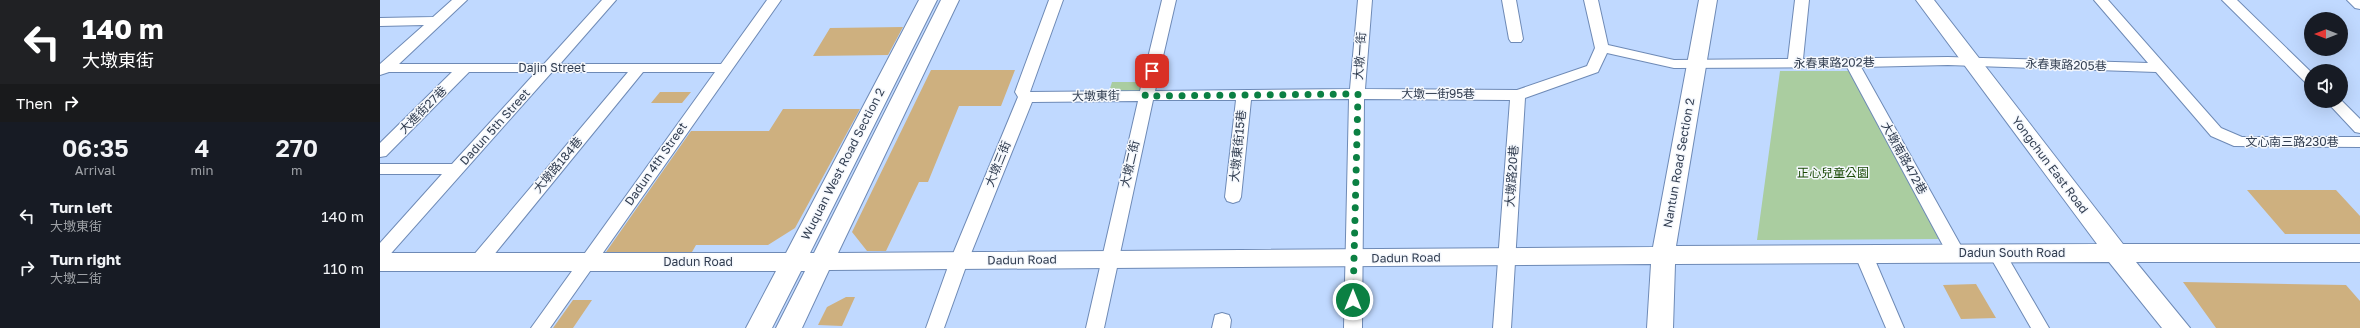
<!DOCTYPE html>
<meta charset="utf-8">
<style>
:root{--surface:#171b24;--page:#20242c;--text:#f1f3f6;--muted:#9ea1a6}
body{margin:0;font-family:"Golos Text","Noto Sans TC",sans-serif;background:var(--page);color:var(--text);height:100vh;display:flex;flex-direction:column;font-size:15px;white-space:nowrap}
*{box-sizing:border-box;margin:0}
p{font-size:13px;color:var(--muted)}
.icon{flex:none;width:22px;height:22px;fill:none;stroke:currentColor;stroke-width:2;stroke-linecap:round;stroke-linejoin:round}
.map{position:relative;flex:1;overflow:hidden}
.drawer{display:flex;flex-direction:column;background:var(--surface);width:380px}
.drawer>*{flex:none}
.banner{background:#202124;color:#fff;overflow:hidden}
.needle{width:26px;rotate:270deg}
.tools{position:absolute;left:1924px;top:12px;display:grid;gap:8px}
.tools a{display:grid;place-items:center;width:44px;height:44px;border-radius:50%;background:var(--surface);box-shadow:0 4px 16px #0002;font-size:20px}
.pin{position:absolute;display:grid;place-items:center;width:34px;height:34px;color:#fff;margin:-17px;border-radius:8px;box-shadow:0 2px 6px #0006}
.me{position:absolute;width:44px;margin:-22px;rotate:0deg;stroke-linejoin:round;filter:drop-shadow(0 0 3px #0008)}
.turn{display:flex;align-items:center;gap:14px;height:84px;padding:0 16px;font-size:18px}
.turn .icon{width:52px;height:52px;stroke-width:2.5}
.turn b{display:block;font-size:28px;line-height:34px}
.then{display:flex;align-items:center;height:38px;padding:0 16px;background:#0003;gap:8px;font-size:15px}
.eta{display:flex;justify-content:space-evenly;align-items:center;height:68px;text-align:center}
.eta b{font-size:24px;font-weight:600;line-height:28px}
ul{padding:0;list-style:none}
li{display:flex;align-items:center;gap:12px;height:52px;padding:0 16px}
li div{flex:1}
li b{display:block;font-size:15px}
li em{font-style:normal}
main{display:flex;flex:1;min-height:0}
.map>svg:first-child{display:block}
.green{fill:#aacda0}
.building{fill:#ceb07f}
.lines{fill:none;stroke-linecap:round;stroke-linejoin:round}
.street-casing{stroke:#6e8ab6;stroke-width:2}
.secondary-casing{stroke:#6e8ab6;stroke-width:2}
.street{fill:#fff;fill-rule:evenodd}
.secondary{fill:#fff;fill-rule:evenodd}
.route{stroke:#0b8043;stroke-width:7;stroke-dasharray:0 12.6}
.labels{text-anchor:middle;stroke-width:3;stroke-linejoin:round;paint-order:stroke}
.street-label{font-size:12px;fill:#313d50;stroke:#f5f8fd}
.park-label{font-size:12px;fill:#184904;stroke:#f5f8fd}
</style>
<main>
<section class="drawer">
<div class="banner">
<div class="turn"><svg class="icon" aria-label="left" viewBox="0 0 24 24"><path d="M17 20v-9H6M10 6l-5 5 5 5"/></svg><div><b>140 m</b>大墩東街</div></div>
<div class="then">Then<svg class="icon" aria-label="right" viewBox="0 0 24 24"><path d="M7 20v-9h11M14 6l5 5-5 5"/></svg></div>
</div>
<div class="eta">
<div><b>06:35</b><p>Arrival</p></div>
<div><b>4</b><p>min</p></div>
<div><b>270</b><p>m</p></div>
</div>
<ul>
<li><svg class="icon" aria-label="left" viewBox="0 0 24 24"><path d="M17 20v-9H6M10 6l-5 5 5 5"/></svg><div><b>Turn left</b><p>大墩東街</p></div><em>140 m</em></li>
<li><svg class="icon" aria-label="right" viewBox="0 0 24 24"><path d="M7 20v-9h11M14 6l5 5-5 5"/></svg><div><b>Turn right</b><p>大墩二街</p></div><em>110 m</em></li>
</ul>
</section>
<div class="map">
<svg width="1980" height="328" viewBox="0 0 1980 328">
<rect width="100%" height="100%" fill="#c0d9ff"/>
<path class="green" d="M1400,71h72l91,168 -186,1z
M732,82h35l-2,13h-37z"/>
<path class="building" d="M523,27l-15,28 -75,1 17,-28z
M551,70h84l-14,36h-42l-31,76h-9l-33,69h-19l-15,-19z
M280,92h31l-9,11h-31z
M403,109h77l-65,119 -27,17h-72l-4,7h-86l85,-121h78z
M1867,190h89l24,26v18h-75z
M1803,282l163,3 14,16v27h-144z
M1596,284l20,34 -35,1 -18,-34z
M466,297h9l-13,29 -24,-1 9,-18z
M193,300h19l-19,28h-20z"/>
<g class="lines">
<g class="street-casing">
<path id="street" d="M72,0h15l-68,64h145l58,-64h14l-56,64h161l46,-64h14l-231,328h-19l184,-256h-72l-159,195 -6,1 -6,-1 -3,-5 3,-5 156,-185h-76l-166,187 -6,1v-17l62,-69h-62v-10h72l84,-92h-67l-83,84 -6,1v-14l72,-71h-63l-9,3v-11l44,-39 -44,1v-8l53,-1z
M669,0h14l-33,92 110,-1 22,-91h14l-21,91 195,-2 8,-89h14l-7,89 152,1 70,-24 8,-18 -11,-48h14l10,45 66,15 114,-1 7,-59h14l-6,59 145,-2 200,6 -54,-63h14l113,128 21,9h118v10l-126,-1 -23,-10 -55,-64 -208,-7 -87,2 104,186 -3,4 -6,2 -6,-2 -3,-4 -100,-186 -173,1 -67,-15 -9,19 -73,26 -14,230h-18l17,-228 -146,-1 -2,229h-18l5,-229 -98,1 -10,97 -2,4 -6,2 -6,-2 -2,-4 11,-97h-83l-49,228h-18l52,-227 -106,1 -64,159 -24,67h-18l24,-67 68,-164 -3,-5z
M1122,0h14l7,39 -2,3h-10l-2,-3z
M1842,0h15l74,72v12l-5,-1z
M1967,0h13v9l-5,-1z
M1961,100l19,19v14l-5,-1 -29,-31z
M1483,247l6,2 3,4 32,75h-18l-32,-75 3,-4z
M1617,247l6,2 46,79h-18l-43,-75 3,-4z
M842,313l7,2 2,5 -1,8h-18l3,-13z"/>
</g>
<g class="secondary-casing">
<path id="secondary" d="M539,0h18l-127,253h4l127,-253h18l-121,253 815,-6 46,-247h18l-41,246 421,-2 -181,-244h18l189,244h237v18h-224l54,66h-28l-53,-66 -434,2 -2,64h-26l4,-64 -822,6 -27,58h-26l29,-57h-4l-29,57h-26l30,-57h-396v-18h406z"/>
</g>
<use href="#street" class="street"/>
<use href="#secondary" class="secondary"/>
</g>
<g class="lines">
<path class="route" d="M772,71l-7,25 213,-2 -5,206"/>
</g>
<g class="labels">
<g class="street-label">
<text transform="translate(980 56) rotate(-86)" y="4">大墩一街</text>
<text transform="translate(1454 63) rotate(-1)" y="4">永春東路202巷</text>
<text transform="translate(1686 65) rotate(2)" y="4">永春東路205巷</text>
<text x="172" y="72">Dajin Street</text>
<text x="1058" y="98">大墩一街95巷</text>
<text transform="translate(716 96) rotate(-1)" y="4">大墩東街</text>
<text transform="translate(43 110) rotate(-45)" y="4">大進街27巷</text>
<text transform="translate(115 127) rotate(-48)" y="4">Dadun 5th Street</text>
<text x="1912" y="146">文心南三路230巷</text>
<text transform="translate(858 146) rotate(-84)" y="4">大墩東街15巷</text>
<text transform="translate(1524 158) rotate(61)" y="4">大墩南路472巷</text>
<text transform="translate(1299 163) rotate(-80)" y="4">Nantun Road Section 2</text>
<text transform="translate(276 164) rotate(-55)" y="4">Dadun 4th Street</text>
<text transform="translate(463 164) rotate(-63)" y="4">Wuquan West Road Section 2</text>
<text transform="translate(618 164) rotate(-68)" y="4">大墩三街</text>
<text transform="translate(750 164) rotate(-77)" y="4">大墩二街</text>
<text transform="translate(178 165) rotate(-50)" y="4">大墩路184巷</text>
<text transform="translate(1670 165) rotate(53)" y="4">Yongchun East Road</text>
<text transform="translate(1132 176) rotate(-86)" y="4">大墩路20巷</text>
<text x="1632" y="257">Dadun South Road</text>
<text transform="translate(1026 258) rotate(-1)" y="4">Dadun Road</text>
<text transform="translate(642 260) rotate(-1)" y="4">Dadun Road</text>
<text x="318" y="266">Dadun Road</text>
</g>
<g class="park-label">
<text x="1453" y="177">正心兒童公園</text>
</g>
</g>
</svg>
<div class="tools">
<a><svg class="needle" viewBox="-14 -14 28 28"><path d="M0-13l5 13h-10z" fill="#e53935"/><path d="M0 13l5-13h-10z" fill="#9ea1a6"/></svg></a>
<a><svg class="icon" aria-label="sound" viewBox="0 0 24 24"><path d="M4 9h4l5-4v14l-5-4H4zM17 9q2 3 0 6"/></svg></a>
</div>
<div class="pin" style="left:772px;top:71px;background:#d93025"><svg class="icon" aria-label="arrive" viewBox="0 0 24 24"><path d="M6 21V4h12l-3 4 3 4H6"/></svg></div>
<svg class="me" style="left:973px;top:300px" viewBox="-20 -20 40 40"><circle r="17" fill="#0b8043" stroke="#fff" stroke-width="3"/><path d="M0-11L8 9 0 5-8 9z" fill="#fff"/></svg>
</div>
</main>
